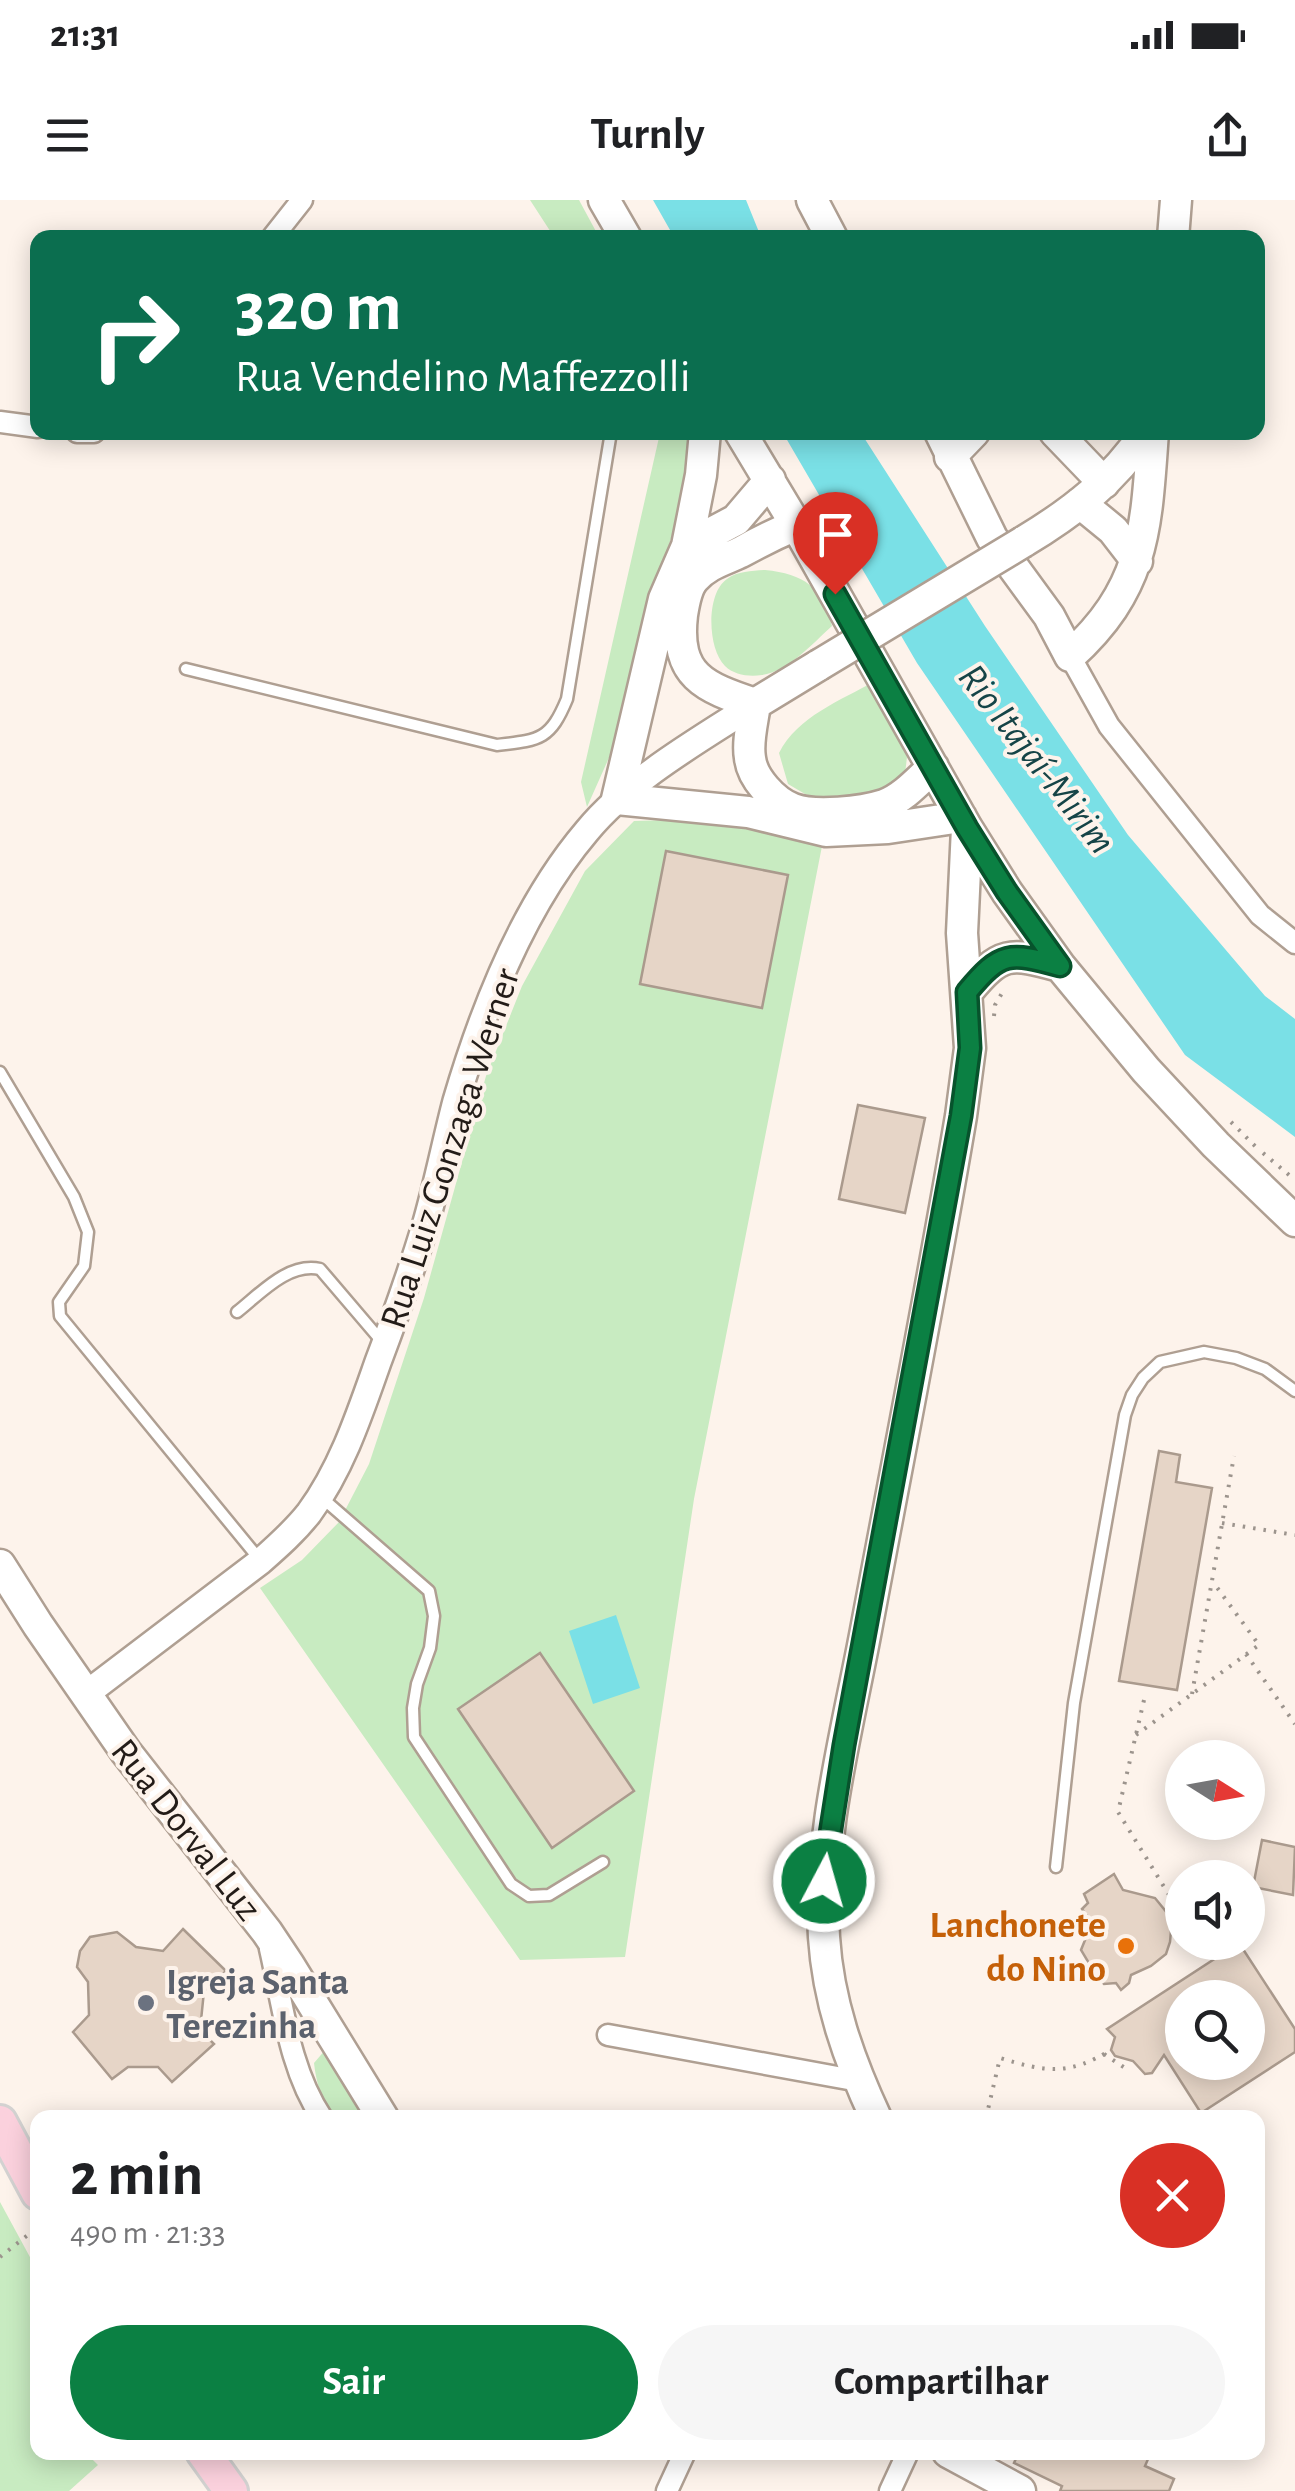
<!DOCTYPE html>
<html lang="pt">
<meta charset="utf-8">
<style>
:root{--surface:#fff;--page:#f6f6f6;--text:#202124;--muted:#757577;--accent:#0b8043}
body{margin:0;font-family:"Alegreya Sans",sans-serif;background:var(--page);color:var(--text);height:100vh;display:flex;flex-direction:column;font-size:38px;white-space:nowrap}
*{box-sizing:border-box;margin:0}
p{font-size:32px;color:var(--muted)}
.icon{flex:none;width:55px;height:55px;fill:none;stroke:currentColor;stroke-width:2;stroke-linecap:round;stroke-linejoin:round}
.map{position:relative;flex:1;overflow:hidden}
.details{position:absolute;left:30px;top:1910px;width:1235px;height:350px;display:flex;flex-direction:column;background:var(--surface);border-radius:20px;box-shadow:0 5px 25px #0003}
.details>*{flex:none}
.hud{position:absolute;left:30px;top:30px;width:1235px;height:210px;border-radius:20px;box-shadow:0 5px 25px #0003;background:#0b6e4f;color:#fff;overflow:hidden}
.needle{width:65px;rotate:101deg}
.controls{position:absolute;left:1165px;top:1540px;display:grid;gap:20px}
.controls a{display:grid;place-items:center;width:100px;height:100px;border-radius:50%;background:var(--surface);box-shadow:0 5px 25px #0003;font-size:50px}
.pin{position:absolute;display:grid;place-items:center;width:85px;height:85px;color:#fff;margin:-102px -42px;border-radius:50% 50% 50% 0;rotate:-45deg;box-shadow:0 0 10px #0007}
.pin .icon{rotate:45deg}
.me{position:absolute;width:110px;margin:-55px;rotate:6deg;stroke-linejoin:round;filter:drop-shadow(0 0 8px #0008)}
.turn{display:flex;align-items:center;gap:35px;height:210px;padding:0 40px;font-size:45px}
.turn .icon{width:130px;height:130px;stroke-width:2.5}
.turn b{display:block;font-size:70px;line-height:85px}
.round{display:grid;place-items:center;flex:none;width:105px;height:105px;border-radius:52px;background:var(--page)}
.headline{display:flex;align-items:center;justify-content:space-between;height:170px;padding:0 40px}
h1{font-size:60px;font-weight:700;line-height:75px}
.button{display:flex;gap:20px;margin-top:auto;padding:20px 40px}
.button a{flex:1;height:115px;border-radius:60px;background:var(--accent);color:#fff;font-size:40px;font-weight:700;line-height:115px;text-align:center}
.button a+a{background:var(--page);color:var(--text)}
.status{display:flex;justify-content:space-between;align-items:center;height:70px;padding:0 50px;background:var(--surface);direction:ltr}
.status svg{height:28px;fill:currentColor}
header{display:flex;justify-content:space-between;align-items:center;height:130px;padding:0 40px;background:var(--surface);font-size:45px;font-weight:700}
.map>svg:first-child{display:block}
.green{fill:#c8ebc1}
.water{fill:#7ae0e6}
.building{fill:#e6d5c7;stroke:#aa9a8d;stroke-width:2.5;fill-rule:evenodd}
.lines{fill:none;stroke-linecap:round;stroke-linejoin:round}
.service-casing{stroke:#af9f92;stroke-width:15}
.minor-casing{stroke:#af9f92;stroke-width:25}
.tertiary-casing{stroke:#af9f92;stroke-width:30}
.secondary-casing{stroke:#af9f92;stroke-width:35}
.primary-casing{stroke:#d3d2d1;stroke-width:38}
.path{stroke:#9c948d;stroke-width:4;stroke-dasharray:2.5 8;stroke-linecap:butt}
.service{stroke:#fff;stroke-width:10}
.minor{stroke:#fff;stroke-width:20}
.tertiary{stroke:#fff;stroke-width:25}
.secondary{stroke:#fff;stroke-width:30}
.primary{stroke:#fbd1dd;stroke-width:32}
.secondary-bridge-casing{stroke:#af9f92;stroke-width:35;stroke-linecap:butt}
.secondary-bridge{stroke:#fff;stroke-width:30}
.route-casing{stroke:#07532c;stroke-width:25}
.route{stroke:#0b8043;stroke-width:18}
.food-dot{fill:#e8710a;stroke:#fdf3eb;stroke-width:4}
.worship-dot{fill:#6b7280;stroke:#fdf3eb;stroke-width:4}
.labels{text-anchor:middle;stroke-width:8;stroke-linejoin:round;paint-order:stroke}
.street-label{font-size:38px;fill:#231c18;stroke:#fdf3eb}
.food-label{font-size:38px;font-weight:bold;fill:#c56008;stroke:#fdf3eb;text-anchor:end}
.worship-label{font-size:38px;font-weight:bold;fill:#5b616d;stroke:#fdf3eb;text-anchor:start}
.water-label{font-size:40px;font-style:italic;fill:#154447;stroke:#fdf3eb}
</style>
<div class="status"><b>21:31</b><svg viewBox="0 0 49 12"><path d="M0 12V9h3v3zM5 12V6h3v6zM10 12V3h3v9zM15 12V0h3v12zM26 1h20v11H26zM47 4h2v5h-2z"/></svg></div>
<header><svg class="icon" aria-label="menu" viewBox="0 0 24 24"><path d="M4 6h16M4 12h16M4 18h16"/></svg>Turnly<svg class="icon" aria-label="share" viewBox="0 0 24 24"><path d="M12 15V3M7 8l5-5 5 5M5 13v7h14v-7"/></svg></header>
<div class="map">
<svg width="1295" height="2291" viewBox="0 0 1295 2291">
<rect width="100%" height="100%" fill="#fdf3eb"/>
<path class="green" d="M530,0h49l20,37h-45z
M660,233h27l1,21 -6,48 -33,109 -37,140 -25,56 -6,-25z
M765,370c39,4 58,17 67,56 -20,18 -43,45 -70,49 -13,2 -28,0 -37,-9 -18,-18 -19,-73 2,-87 11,-8 25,-8 38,-9z
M875,481l32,76 -2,17 -16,20 -33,6 -36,-2 -15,-4 -17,-10 -9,-31c19,-37 61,-52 96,-72z
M702,619l121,22 -129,658 -69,458 -105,3 -260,-372 42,-28 37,-38 30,-58 55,-166 62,-222 36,-90 63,-115 49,-50z
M326,1849l46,68h-40c-10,-15 -16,-35 -18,-54z
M0,2002l37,68 1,182 48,1 12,12 -29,26h-69z"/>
<path class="water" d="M653,0h93l15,37h-87z
M783,233h78l124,193 143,209 137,161 30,23v118l-110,-82 -268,-392z
M616,1415l24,73 -47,16 -24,-73z"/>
<path class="building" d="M666,651l122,24 -26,133 -122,-24z
M858,905l67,13 -20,95 -66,-14z
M1159,1251l21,4 -4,27 36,6 -35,202 -58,-9z
M540,1453l94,138 -82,57 -94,-139z
M1262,1640l33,7 -2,48 -40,-8z
M1114,1674l9,16 32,8 17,21 -2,23 -4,12 -15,12 -20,9 -2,8 -8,7 -5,-7 -12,1 -8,-9 -15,-25 11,-27 -10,-14 6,-6 -4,-9z
M183,1729l43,42 -22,20 -4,39 14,14 -42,38 -14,-15h-30l-16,12 -39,-47 16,-17 -1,-33 -11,-15 3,-16 10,-14 27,-5 19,15 27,4z
M1239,1743l56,86v23l-94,61 -37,-58 -12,18 -7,1 -12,-13 -18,-5 -4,-6 4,-13 -8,-8zM1182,1798h66v64h-66z
M1019,2252h132l-6,14 29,13 -5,12h-109l2,-5 -48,-23z"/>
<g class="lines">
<g class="service-casing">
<path id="service" d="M186,469l311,76c43,-5 53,-5 70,-46l44,-267
M0,872l74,125 14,35 -4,34 -25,36 1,14 200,244
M237,1112c23,-18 51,-50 83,-43l64,75
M321,1297l108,94 5,25 -4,32 -13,36 -4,24 1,29 97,147 18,12 20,-1 54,-33
M1056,1667l18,-164 51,-288 7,-20 11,-17 17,-16 44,-10 32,6 29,11 30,22"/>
</g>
<g class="minor-casing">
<path id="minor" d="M272,38l30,-38
M0,222l38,5
M77,232h17
M1070,456l39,70 151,189 35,28
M270,1749c13,56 19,120 52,169
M608,1835l251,46
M667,2291l18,-39
M890,2291l18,-39"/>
</g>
<g class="tertiary-casing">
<path id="tertiary" d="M86,1494l175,-133c17,-15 34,-30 48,-48 33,-45 51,-100 69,-151 17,-45 33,-90 47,-136 12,-41 20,-83 31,-125 27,-92 68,-196 131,-270 43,-52 112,-91 168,-127"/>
</g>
<g class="secondary-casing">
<path id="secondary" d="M604,0l22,38
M812,0l20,38
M1173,38l3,-38
M705,232l-4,43 -14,71 -23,53 -47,200 131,13 78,19 62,-3 73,-11
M740,232l56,93 171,303 40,64 53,74 86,104 70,75 79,76
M940,232l52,106 57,78 21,40c76,-69 76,-128 83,-224
M1055,232l49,51
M950,257l24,-25
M1080,303l33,27 24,31
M1023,342c50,-30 90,-61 123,-110
M687,346l49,-26 34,-40
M755,504c-51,-17 -80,-28 -73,-89 2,-12 4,-27 12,-36 13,-15 30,-19 47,-27 18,-10 36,-19 55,-27
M755,504c-2,16 -8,37 -5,54 2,20 24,44 43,51 22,8 69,3 91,-4 19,-7 34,-24 49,-38
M755,504l64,-39
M967,792c34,-41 42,-40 93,-26
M0,1365l38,60 88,127 141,180 22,33 94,153
M876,1918c-27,-58 -48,-117 -52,-181 -6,-99 24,-210 42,-307 32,-171 66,-342 95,-514l9,-68 -8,-115 5,-105
M948,2252l72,39"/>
</g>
<g class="primary-casing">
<path id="primary" d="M0,1922l38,71
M203,2252l28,39"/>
</g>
<path class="path" d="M994,816l1,-11 7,-12
M1231,922l25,25
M1263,953l32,27
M1222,1323l73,12
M1246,1454l49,70
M1192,1494l42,-238
M1144,1500l-26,112 64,104
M1136,1535l123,-90 -46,-63
M1104,1854l21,14
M986,1918l14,-60c46,14 68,18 111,-8
M0,2057l38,-30"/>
<use href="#service" class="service"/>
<use href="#minor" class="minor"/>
<use href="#tertiary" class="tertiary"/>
<use href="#secondary" class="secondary"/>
<use href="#primary" class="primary"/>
<g class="secondary-bridge-casing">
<path id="secondary-bridge" d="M819,465l204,-123"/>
</g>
<use href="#secondary-bridge" class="secondary-bridge"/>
</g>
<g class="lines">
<g class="route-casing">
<path id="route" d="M824,1681l2,-21 18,-115 117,-629 9,-68 -3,-56c34,-41 42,-40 93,-26l-53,-74 -40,-64 -132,-234"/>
</g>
<use href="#route" class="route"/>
</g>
<circle class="food-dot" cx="1126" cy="1746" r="10"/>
<circle class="worship-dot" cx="146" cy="1803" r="10"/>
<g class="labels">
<g class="street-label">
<text transform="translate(449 948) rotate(-72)" y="13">Rua Luiz Gonzaga Werner</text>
<text transform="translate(187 1629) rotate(52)" y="13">Rua Dorval Luz</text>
</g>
<g class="food-label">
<text x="1106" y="1737">Lanchonete<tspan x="1106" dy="44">do Nino</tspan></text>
</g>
<g class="worship-label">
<text x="166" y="1794">Igreja Santa<tspan x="166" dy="44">Terezinha</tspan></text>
</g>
<g class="water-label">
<text transform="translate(1038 558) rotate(52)" y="14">Rio Itajaí-Mirim</text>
</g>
</g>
</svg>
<div class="controls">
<a><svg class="needle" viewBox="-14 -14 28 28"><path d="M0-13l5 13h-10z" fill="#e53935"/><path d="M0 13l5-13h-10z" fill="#757577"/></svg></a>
<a><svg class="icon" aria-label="sound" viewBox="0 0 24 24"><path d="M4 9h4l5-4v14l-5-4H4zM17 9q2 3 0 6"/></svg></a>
<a><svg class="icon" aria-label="search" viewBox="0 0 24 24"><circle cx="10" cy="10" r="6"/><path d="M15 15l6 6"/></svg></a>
</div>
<div class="pin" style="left:835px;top:394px;background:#d93025"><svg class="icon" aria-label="arrive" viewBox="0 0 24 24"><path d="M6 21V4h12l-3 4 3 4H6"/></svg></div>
<svg class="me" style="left:824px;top:1681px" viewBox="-20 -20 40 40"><circle r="17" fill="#0b8043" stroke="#fff" stroke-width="3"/><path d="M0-11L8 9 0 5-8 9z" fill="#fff"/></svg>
<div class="hud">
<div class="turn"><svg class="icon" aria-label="right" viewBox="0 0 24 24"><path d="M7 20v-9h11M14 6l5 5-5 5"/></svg><div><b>320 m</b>Rua Vendelino Maffezzolli</div></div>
</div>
<section class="details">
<div class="headline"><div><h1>2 min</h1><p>490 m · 21:33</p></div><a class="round" style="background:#d93025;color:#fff"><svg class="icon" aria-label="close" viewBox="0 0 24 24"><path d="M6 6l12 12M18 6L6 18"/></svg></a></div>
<div class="button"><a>Sair</a><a>Compartilhar</a></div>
</section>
</div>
